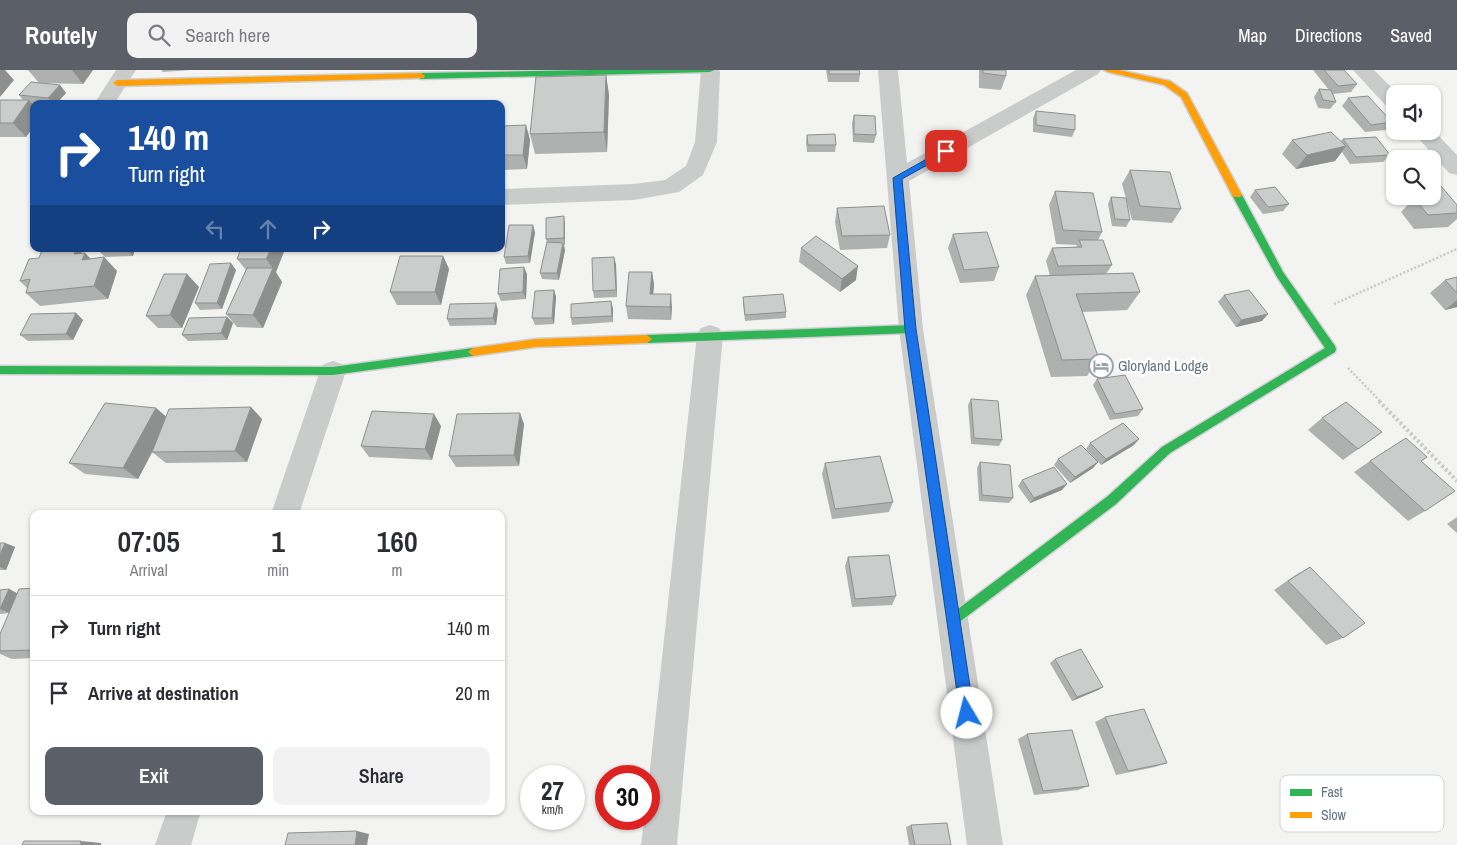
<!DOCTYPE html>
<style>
:root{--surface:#fff;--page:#f2f2f3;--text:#2b2b33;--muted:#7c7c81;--line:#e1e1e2;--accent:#5b6068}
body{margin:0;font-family:"Archivo Narrow",sans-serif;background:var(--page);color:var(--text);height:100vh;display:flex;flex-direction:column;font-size:19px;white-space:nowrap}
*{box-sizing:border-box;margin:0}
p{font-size:16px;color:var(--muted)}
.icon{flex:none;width:28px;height:28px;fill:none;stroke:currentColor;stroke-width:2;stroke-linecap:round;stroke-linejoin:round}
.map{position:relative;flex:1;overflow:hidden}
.side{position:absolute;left:30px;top:440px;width:475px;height:305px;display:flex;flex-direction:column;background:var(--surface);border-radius:10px;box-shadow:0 1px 4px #0004}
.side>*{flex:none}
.top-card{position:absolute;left:30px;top:30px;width:475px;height:152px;border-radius:10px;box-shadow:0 1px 4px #0004;background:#1a4fa0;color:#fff;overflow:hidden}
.buttons{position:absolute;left:1386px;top:15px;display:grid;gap:10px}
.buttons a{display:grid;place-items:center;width:55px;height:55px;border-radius:10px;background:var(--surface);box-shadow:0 1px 4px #0004;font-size:25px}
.speed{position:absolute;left:520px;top:695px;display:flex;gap:10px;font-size:25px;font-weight:700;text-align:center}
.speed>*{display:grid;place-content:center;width:65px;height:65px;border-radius:50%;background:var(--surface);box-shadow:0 1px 4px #0004;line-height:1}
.speed small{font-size:12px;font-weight:400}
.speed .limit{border:8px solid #d22;background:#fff;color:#111}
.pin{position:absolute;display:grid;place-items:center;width:42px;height:42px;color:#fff;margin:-21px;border-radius:10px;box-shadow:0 2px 8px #0006}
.me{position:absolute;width:55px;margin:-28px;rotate:352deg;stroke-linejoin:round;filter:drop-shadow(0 0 4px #0008)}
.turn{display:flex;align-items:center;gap:18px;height:105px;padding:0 15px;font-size:22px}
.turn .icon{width:65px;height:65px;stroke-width:2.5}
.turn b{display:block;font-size:35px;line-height:42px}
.lanes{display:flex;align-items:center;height:48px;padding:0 15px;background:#0003;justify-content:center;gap:25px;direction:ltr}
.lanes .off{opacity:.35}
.eta{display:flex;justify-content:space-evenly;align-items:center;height:85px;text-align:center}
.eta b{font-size:30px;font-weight:600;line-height:35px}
.button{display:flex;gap:10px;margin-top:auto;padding:10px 15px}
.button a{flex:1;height:58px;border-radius:10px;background:var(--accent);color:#fff;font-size:20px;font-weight:600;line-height:58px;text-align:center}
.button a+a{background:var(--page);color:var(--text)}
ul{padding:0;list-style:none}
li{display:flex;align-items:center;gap:15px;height:65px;padding:0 15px;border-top:1px solid var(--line)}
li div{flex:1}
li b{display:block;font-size:19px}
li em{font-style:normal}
header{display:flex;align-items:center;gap:30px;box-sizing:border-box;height:70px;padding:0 25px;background:var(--accent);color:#fff}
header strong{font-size:24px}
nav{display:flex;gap:28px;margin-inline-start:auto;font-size:18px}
.search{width:350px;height:45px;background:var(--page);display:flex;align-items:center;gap:12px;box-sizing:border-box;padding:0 18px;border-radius:10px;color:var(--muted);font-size:19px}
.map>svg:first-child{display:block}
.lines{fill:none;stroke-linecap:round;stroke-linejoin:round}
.fast-casing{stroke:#d0d1d2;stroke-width:3}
.slow-casing{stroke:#d0d1d2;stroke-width:3}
.path-far1{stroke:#c8c9c9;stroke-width:2.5;stroke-dasharray:2 2;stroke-linecap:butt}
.path{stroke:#c8c9c9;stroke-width:4;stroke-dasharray:2.5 2.5;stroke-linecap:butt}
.street{fill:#cacccc;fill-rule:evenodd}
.fast{fill:#30b455;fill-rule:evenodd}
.slow{fill:#ff9f0a;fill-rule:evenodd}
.wall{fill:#afb0b0}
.shaded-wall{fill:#8e9090}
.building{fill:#cbcdcd;stroke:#8e9090}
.route{fill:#1a73e8;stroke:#114b97}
.labels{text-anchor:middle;stroke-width:5;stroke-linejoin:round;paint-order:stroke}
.poi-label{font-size:15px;fill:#637482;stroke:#fff;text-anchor:start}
.key{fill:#fff;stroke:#d0d5da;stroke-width:1}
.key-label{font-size:14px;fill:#637482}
</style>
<header>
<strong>Routely</strong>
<div class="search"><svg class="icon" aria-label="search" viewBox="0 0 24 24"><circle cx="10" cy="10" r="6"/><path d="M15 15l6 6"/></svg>Search here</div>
<nav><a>Map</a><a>Directions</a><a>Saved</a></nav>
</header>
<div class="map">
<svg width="1457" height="775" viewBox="0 0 1457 775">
<rect width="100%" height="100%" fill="#f3f3f1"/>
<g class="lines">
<g class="fast-casing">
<path id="fast" d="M589,0h125l-4,2 -289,7 -4,-3 4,-3z
M1237,122l5,3 41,77 52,74 1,3 -1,3 -165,101 -54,51 -158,119 -4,2 -4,-2 -2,-4 2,-4 158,-119 54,-49 163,-99 -48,-71 -45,-82z
M911,255l5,4 -5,4 -264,10 -5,-4 5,-4z
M473,278l5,4 -5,4 -140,19 -333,-1v-8l333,1z"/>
</g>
<g class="slow-casing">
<path id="slow" d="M1104,0h15l51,11 17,12 55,102 -2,2h-6l-2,-2 -51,-98 -17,-12 -56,-13z
M421,3l4,3 -1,2 -307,8 -4,-3 4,-3z
M647,265l5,4 -5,4 -111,4 -63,9 -5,-4 5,-4 63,-9z"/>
</g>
<path class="path-far1" d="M1334,234l123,-55
M1348,298l33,34"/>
<path class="path" d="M1379,331l78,80"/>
<path class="street" d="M116,0h20l-22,34h-20z
M701,0h18l1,2 -3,70 -14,33 -24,17 -45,8 -133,5v-16l133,-5 31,-4 21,-14 9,-24z
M878,0h20l9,93 169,-93h25l-3,4 -189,107 14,148 80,516h-36l-68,-516z
M1353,0h21l24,24h-3v16l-7,-2z
M1432,59l25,26v20l-8,-2 -37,-42h20z
M710,255l9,3 4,7 -46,510h-36l3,-26h5v-41l48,-443 4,-7z
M333,291l9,3 4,7 -47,143h-28l49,-143 4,-7z
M167,741h34l-10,34h-36z"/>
<use href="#fast" class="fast"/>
<use href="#slow" class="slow"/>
</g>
<path class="wall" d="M28,0h65l-10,14 -44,-1z
M161,0h30l-28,2z
M826,0h33l1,4 -1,8h-31z
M979,0h27v6l-5,14 -22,-2z
M1313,0h31l13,14 -6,8 -18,2 3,8 -6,7 -12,-1 -4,-11 5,-8 10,1z
M606,5l3,20 -2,57 -72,2 -5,-20z
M60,15l6,8 -10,11h-24l2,2v20l-8,11h-26v-37h23l-4,-5z
M1348,28l44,24 -6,8 -21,2 -23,-26z
M1036,41l39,19 -3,7 -39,-5v-14z
M854,45l22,20 -2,8 -21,-1 -1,-19z
M526,55l4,15 -3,29 -25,1 -1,-39z
M807,65l29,10 -1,7h-28l-1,-10z
M1343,69l47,16 -7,7 -33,2 -8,-12 -7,9 -39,8 -14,-15 10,-14 49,1z
M1130,100l51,39 -9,14 -40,-3 -10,-36z
M1255,120l34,14 -6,7 -20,3 -13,-17z
M1055,121l47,41 -4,8 14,25 -6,9 34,18 -13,18 -45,2 17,47 -12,17 -36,1 -25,-82 9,-19h15l-4,-15 6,-13 24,-1 1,-2 -21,-1 -7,-39z
M1416,126h16l25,9v14l-9,8 -34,2 -13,-17z
M1111,127l19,23 -4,7 -14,-1 -4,-22z
M837,138l53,27 -3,13 -47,2 -5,-28z
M565,154v21h-1l1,5 -6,30 -17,-1 -2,-6 7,-30 -1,-4z
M535,162l-5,31 -24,1 -2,-7z
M953,164l46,33 -5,14 -34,2 -12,-35z
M801,178l55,32 -16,12 -41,-30z
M57,179h21l4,4h3l5,6 14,-2 13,14 -9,28 -68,7 -14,-13 1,-5 -7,-7 19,-23z
M99,179h36l-2,7 -28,1 -7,-7z
M285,179l-9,23 6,10 -19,46 -26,-1 -11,-13 20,-44 -9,-11z
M443,186l6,13 -8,36h-44l-7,-13z
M616,194l1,33 -23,1 -1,-7z
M236,200l-14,39 -22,1 -5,-7z
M652,202l2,13 -1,9 19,13 -1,13 -43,-1 -2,-13z
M527,204l-1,25 -25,2 -3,-7z
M1457,207v30l-12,3 -15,-17 15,-13z
M199,217l-17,41h-24l-12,-12z
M554,220l2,7 -2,27 -19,1 -3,-7z
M1224,225l38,26 -26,6 -18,-25z
M743,227l43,15v6l-41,3 -2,-17z
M613,238v14l-41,3 -1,-7z
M498,240l-2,15 -46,1 -3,-7z
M76,243l7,7 -10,20 -45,1 -8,-6z
M227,247l6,6 -6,17 -39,1 -6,-6z
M1097,309l46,30 -5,7 -28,4 -17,-35z
M971,329l31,41 -3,6 -28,-2 -3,-39z
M156,338l10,9 96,2 -15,43 -81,1 -14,-11 1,-1 -15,28 -53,-5 -16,-11z
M1322,348l60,14 -39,28 -35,-30z
M524,354l-5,42 -63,1 -7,-11z
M441,356l-9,34 -63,-3 -8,-11z
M1090,373l44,2 -33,20 -15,-16z
M1058,389l40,3 -5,6 -23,15 -16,-18z
M1370,391h51l4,50 -17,10 -54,-49z
M980,392l33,36 -4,5 -30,-2 -2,-33z
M825,393l68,39 -4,10 -57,7 -10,-45z
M1022,410l40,10 -32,13 -12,-17z
M1457,447v16l-10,-9z
M0,473h5l10,4 -9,23h-6z
M848,487l48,39 -4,9 -40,2 -7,-41z
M1310,497l33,71 -17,7 -52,-55 20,-14z
M34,518v70l-22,1 -12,-5v-20l9,-21 -9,1v-24l9,-1 8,4z
M1055,589l48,28 -5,3 -26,11 -22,-38z
M1105,647l62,46 -12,4 -39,8 -21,-53z
M1027,664l62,52 -11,4 -44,5 -16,-56z
M911,755l40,20h-42l-3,-18z"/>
<path class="shaded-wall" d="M0,0h5l9,10 -14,17z
M72,0h21l-10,14z
M606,5l3,20 -2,57 -3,-20z
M60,15l6,8 -10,11h-3l-5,-6z
M29,30l5,6v20l-8,11 -13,-14z
M526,55l4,15 -3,29 -4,-14z
M1346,76l-11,15 -39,8 11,-14z
M564,146l1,8v21l-1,-7z
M533,155l2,7 -5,31 -2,-7z
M563,173l2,7 -6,30 -2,-7z
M76,179h2l6,6 1,-2 13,13 -2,7 -22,-19z
M126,179h9l-2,7z
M271,179h14l-9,23 -10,-13z
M443,186l6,13 -8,36 -6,-13z
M104,187l13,14 -9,28 -14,-13z
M614,187l2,7 1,33 -1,-7z
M231,193l5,7 -14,39 -5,-6z
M858,196l-2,14 -16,12 2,-13z
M524,197l3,7 -1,25 -3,-7z
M273,198l9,14 -19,46 -10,-13z
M652,202l2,13 -2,22 -2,-13z
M187,204l12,13 -17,41 -12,-13z
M554,220l2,7 -2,27 -2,-6z
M671,224l1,13 -1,13 -1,-13z
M1457,230v7l-12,3z
M611,231l2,7v14l-1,-6z
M496,233l2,7 -2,15 -3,-7z
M76,243l7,7 -10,20 -7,-6z
M1268,244l-6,7 -26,6 5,-7z
M227,247l6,6 -6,17 -6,-7z
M251,337l11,12 -15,43 -12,-11z
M156,338l13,11 -31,60 -15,-11z
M520,343l4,11 -5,42 -5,-11z
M434,344l7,12 -9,34 -7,-11z
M1139,369l-5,6 -33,20 5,-6z
M1098,392l-5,6 -23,15 5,-6z
M1067,414l-5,6 -32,13 4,-5z
M5,473l10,4 -9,23 -6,-3v-12z
M9,519l9,5 -8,19 -10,-4z
M1103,617l-5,3 -26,11 5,-4z
M357,761l12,3 -2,11h-12z
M81,771l20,2v2h-21z"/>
<path class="building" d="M829,0h30l1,4h-31z
M983,0h23v6l-23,-3z
M1324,0h20l13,14 -19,2z
M606,5l-2,57 -74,2 6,-57z
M31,12l29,3 -12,13 -29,-3z
M1319,19l12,1 5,12 -13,-2z
M1368,26l24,26 -21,3 -23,-27z
M0,30h29l-16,23h-13z
M1036,41l39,4v15l-39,-5z
M854,45l21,1 1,19 -22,-1z
M526,55l-3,30h-22l1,-29z
M1331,62l15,14 -39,9 -15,-15z
M835,64l1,11h-28l-1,-10z
M1376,67l14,18 -34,2 -13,-18z
M1130,100l40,2 11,37 -41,-3z
M1432,116h9l16,19v8l-29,2 -13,-16 19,-2 -2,-1z
M1275,117l14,17 -21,3 -13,-17z
M1055,121l38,2 9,39 -39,-2z
M1111,127l15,1 4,22 -15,-1z
M884,136l6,29 -48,1 -5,-28z
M564,146v22l-18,1v-21z
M509,155h24l-5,31 -24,1z
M987,162l12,35 -35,3 -11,-36z
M816,166l42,30 -16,13 -41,-31z
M1079,170h24l9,25 -54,1 -6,-18 30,-1z
M547,172l16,1 -6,30h-17z
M57,179h19l-2,5 11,-1 -3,7 22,-3 -10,29 -68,7 4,-14 -10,2 9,-22 10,-1 3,-8z
M99,179h27l-28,1z
M241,179h30l-5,10h-29z
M400,186h43l-8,36h-45z
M614,187l2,33 -23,1 -1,-33z
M231,193l-14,40h-22l15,-39z
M524,197l-1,25 -25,2 2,-25z
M247,198h26l-20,47 -27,-1z
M629,202h23l-2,22h21l-1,13 -44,-1z
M1133,203l7,19 -64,2 23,65 -37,1 -27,-84z
M164,204h23l-17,41 -24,1z
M1457,207v16l-12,-13z
M554,220l-2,28h-20l3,-27z
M1249,220l19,24 -27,6 -17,-25z
M783,224l3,18 -41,3 -2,-18z
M611,231l1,15 -41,2v-14z
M496,233l-3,15 -46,1 3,-15z
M76,243l-10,21 -46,1 11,-21z
M227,247l-6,16 -39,2 7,-17z
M1125,305l18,34 -28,5 -18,-35z
M971,329l27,2 4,39 -28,-2z
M1346,332l36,30 -24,17 -36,-31z
M105,333l51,5 -33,60 -54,-5z
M251,337l-16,44 -83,1 17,-43z
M372,341l62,3 -9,35 -64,-3z
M520,343l-6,42 -65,1 8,-42z
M1123,353l16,16 -33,20 -16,-16z
M1406,368l21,19 -6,4 34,30 -30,20 -55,-50z
M1081,375l17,17 -23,15 -17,-18z
M880,386l13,46 -58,7 -10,-46z
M980,392l30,3 3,33 -31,-3z
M1054,397l13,17 -33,14 -12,-18z
M0,473h5l-5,12z
M889,485l7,41 -41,3 -7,-42z
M1310,497l55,56 -22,15 -55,-57z
M34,518v62l-34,1v-17l19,-45z
M9,519l-9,20v-19z
M1081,579l22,38 -26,10 -22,-38z
M1144,639l23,54 -39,8 -23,-54z
M1072,660l17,56 -46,5 -16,-57z
M947,753l4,22h-36l-4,-20z
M357,761l-2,14h-70l3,-12z
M24,771h57l-1,4h-58z"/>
<path class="route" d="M946,78l4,3 -1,2 -47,26 14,150 58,384 -2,5 -5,2 -5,-2 -2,-5 -55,-384 -12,-151z"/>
<defs>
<g id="hotel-ring" transform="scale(1.25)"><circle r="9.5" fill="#fff" stroke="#95a0a9" stroke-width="1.5"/><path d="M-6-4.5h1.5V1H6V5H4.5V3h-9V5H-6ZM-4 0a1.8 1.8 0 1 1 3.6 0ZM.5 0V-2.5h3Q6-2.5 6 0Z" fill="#95a0a9"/></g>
</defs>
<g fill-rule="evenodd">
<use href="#hotel-ring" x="1101" y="296"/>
</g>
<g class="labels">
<g class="poi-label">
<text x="1118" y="301">Gloryland Lodge</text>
</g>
</g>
<rect x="1280" y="705" width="164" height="57" rx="8" class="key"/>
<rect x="1290" y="719" width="22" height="7" fill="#30b455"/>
<rect x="1290" y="742" width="22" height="6" fill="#ff9f0a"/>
<g class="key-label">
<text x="1321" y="727">Fast</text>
<text x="1321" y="750">Slow</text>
</g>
</svg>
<div class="buttons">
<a><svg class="icon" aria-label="sound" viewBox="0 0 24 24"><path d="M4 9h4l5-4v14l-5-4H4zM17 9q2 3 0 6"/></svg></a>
<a><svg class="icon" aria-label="search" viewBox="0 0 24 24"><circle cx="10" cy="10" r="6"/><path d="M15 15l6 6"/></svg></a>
</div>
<div class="speed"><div>27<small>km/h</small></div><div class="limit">30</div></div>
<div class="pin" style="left:946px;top:81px;background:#d93025"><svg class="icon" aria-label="arrive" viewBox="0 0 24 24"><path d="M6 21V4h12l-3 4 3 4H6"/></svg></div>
<svg class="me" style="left:967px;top:643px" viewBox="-20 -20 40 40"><circle r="19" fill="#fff"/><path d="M0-13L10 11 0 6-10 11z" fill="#1a73e8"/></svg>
<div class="top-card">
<div class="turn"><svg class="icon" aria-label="right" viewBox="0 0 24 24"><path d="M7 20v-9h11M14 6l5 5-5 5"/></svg><div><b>140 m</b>Turn right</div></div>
<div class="lanes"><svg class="icon off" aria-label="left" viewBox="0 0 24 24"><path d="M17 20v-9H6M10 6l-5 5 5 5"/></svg><svg class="icon off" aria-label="ahead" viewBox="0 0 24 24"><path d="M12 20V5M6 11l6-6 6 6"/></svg><svg class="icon" aria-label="right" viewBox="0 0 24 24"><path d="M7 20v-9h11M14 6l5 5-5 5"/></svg></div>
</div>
<section class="side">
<div class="eta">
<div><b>07:05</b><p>Arrival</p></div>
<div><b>1</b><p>min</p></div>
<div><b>160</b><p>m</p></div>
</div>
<ul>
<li><svg class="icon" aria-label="right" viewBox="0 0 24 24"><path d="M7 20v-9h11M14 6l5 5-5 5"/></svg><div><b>Turn right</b></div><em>140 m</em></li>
<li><svg class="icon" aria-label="arrive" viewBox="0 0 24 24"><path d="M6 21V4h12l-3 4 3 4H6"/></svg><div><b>Arrive at destination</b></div><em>20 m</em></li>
</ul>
<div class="button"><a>Exit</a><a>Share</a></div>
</section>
</div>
